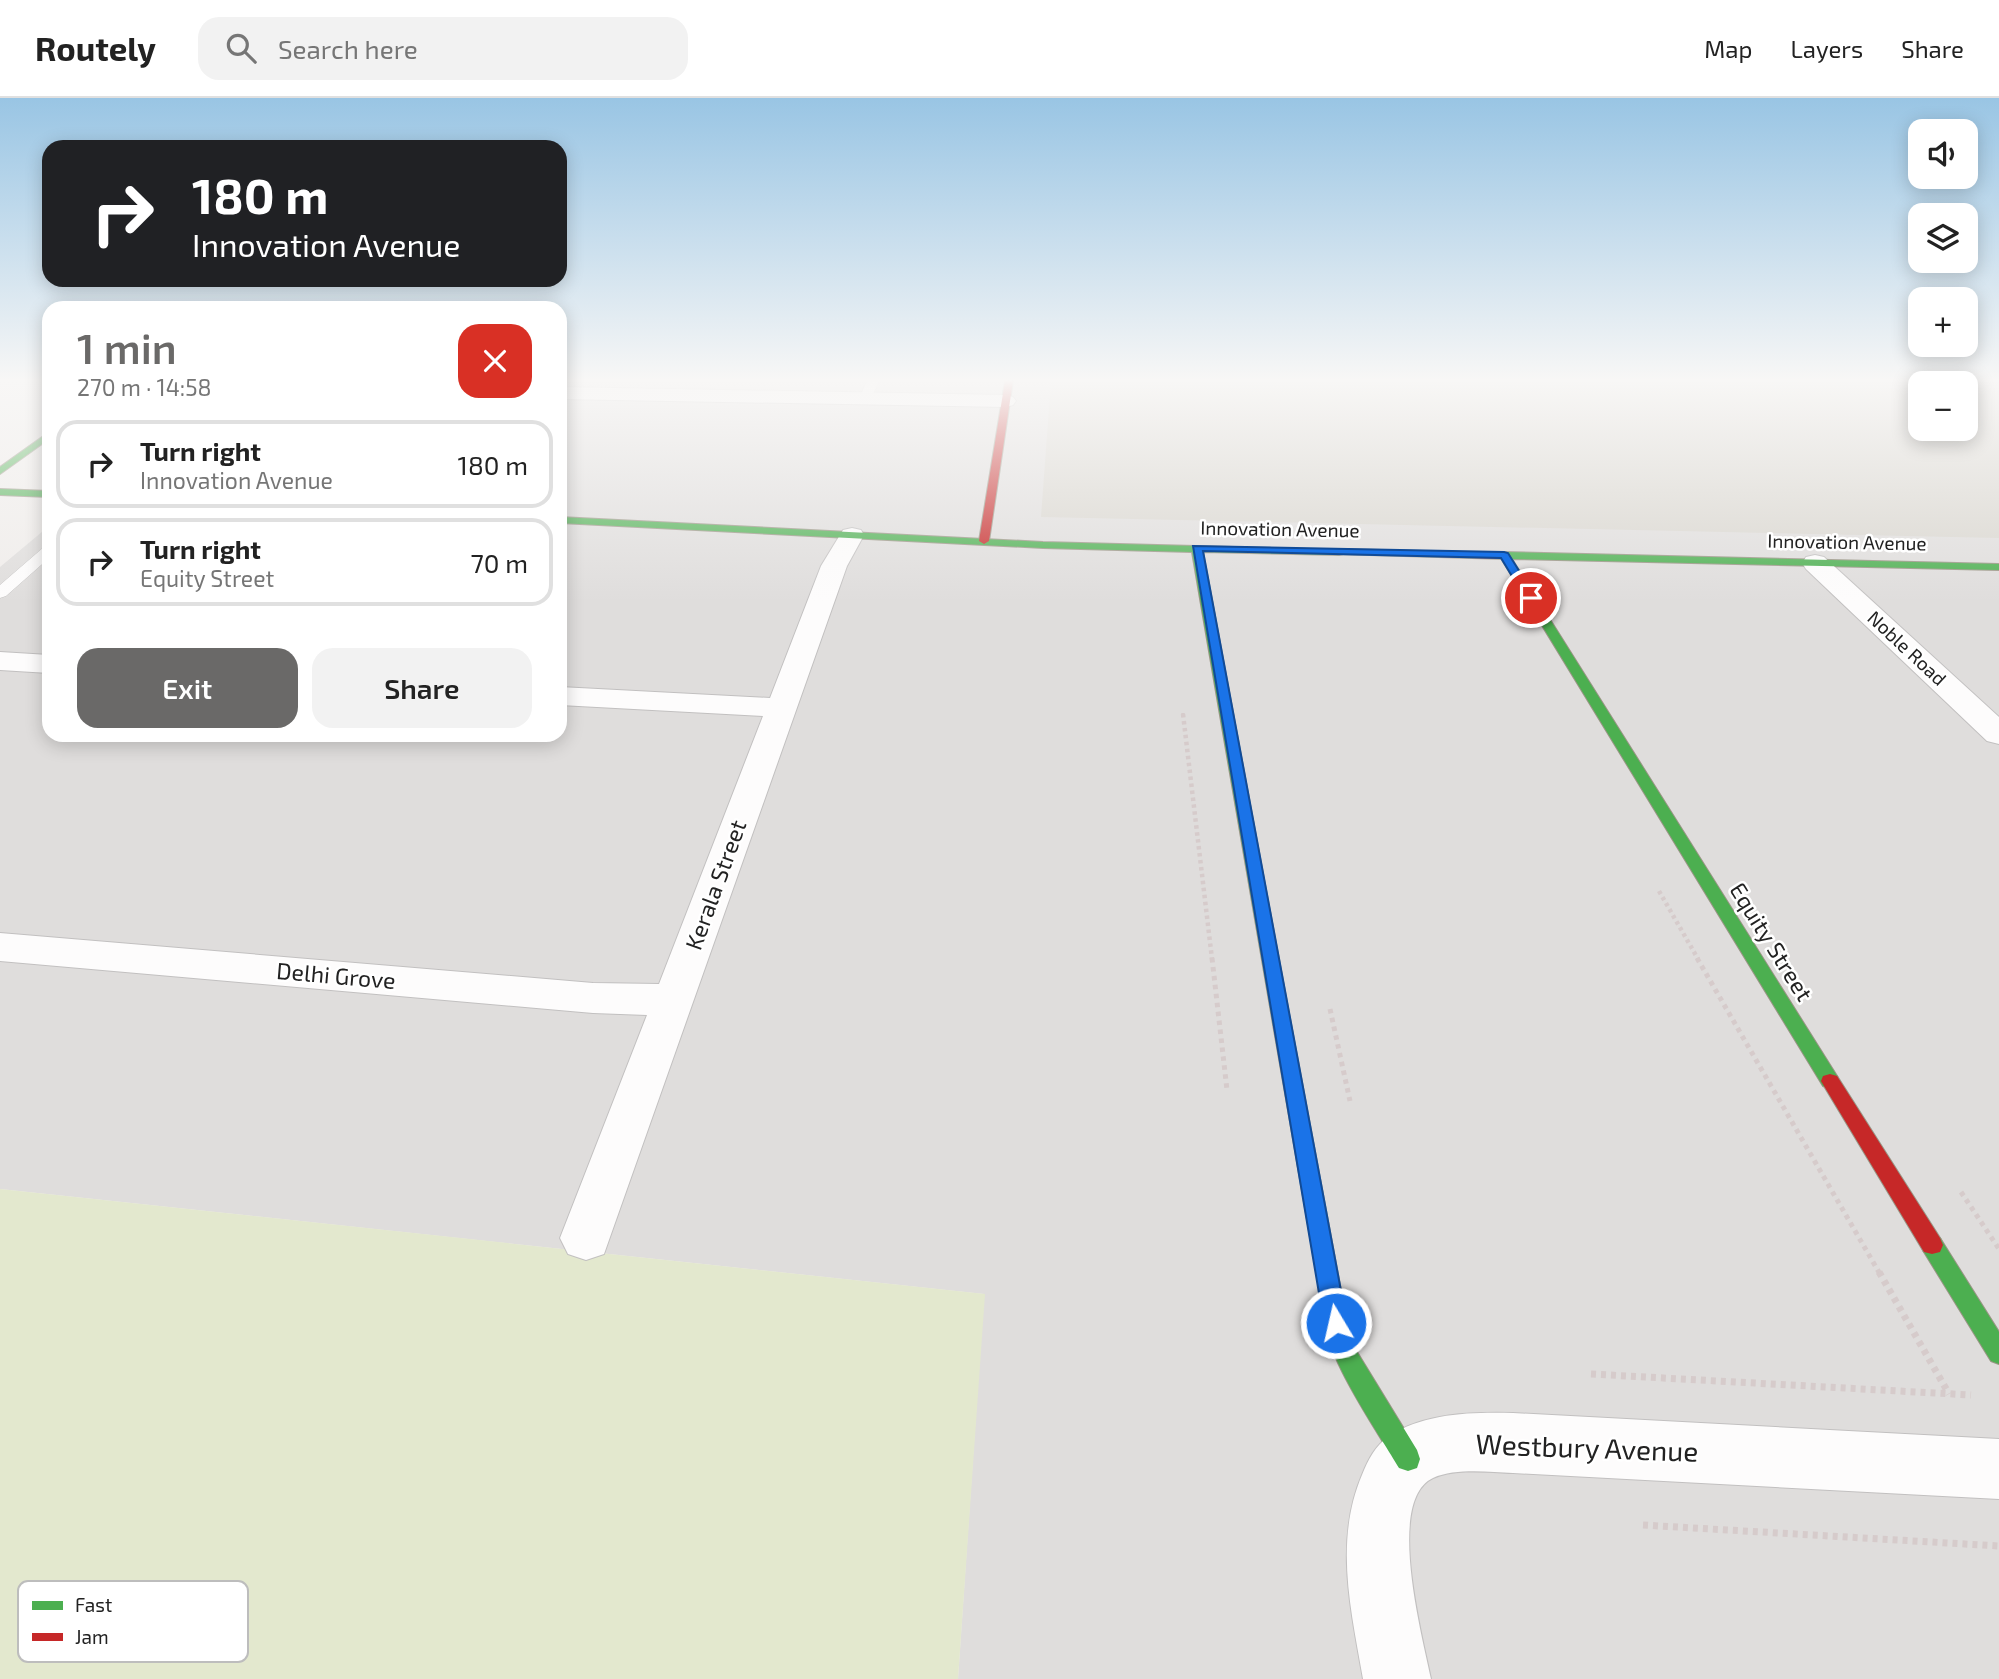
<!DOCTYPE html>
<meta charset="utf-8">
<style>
:root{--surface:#fff;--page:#f2f2f2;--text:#222;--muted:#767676;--line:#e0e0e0;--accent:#6a6968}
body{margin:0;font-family:"Exo 2",sans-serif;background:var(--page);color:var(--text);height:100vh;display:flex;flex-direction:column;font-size:26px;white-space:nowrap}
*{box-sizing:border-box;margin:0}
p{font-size:23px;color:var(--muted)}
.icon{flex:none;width:38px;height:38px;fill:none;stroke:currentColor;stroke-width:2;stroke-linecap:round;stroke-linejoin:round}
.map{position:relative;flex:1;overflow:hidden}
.details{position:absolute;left:42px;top:203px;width:525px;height:441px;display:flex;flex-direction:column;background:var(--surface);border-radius:21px;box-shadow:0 4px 18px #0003}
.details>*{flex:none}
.guide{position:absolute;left:42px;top:42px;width:525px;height:147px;border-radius:21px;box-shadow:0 4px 18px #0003;background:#202124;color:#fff;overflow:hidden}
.buttons{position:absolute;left:1908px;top:21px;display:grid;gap:14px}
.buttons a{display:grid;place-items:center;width:70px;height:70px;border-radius:14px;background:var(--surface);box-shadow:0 4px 18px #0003;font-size:35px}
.pin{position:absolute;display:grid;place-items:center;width:60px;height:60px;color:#fff;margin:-30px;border:4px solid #fff;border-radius:50%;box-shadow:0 2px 7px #0007}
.me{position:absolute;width:77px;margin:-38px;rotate:351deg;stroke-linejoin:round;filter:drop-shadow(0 0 5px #0008)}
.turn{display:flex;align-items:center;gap:24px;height:147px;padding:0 35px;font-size:32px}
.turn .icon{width:91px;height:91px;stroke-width:2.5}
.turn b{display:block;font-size:49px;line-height:60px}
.round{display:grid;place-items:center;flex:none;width:74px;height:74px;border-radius:21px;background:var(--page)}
.summary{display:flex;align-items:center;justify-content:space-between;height:119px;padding:0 35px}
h1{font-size:42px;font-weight:600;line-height:52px;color:var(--accent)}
.cta{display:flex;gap:14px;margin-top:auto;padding:14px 35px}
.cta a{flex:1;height:80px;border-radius:21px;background:var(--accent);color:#fff;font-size:28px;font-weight:600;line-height:80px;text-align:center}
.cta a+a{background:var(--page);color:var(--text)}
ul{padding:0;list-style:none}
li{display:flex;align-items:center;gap:21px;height:88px;margin:0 14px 10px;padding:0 21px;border:4px solid var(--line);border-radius:21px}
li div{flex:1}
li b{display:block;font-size:26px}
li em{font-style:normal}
header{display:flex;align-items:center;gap:42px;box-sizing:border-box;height:98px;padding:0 35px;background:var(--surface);border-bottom:2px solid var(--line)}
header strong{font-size:33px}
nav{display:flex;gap:38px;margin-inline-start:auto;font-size:24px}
.search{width:490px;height:63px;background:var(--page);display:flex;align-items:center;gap:18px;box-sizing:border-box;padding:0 24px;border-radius:21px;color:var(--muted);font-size:26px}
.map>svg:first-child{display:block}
.residential{fill:#dfdddc;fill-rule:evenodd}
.construction{fill:#d8d5ce;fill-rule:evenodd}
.grass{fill:#e3e8ce}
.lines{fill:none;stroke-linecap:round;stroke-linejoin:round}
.lane-casing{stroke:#c2c0c0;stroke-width:1}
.street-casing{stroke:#c2c0c0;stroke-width:2}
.fast-casing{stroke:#999585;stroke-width:2}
.jam-casing{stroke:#999585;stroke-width:2}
.path-far3{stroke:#d6cbcb;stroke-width:3.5;stroke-dasharray:2.5 2.5;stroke-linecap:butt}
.path-far2{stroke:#d6cbcb;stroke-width:4.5;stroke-dasharray:3.5 3.5;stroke-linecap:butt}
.path-far1{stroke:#d6cbcb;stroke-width:5;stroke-dasharray:4.5 4.5;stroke-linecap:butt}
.path{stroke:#d6cbcb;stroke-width:7;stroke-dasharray:5 5;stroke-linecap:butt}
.lane{fill:#fdfcfc;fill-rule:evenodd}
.street{fill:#fdfcfc;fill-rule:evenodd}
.fast{fill:#4caf50;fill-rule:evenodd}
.jam{fill:#c62828;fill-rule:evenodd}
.route{fill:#1a73e8;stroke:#114b97;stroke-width:2}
.labels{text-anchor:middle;stroke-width:5;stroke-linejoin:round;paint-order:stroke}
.far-street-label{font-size:19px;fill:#222;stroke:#fff}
.street-label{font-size:23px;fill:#222;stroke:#fff}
.near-street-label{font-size:28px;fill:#222;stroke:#fff}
.key{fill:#fff;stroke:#bdbdbd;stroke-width:2}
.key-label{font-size:19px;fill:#222}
</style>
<header>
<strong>Routely</strong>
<div class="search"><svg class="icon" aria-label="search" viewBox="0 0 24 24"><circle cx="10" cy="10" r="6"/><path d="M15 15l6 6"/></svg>Search here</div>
<nav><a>Map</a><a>Layers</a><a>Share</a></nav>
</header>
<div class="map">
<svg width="1999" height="1581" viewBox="0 0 1999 1581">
<rect width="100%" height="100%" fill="#f0edeb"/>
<path class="residential" d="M560,283h1439v1298h-1041l26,-385 -984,-105v-622l49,-41v209h511zM1920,285h45v46h-45z"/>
<path class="construction" d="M1051,283h948v157l-958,-21zM1920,285h45v46h-45z"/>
<path class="grass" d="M0,1091l985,105 -27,385h-958z"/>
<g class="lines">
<g class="lane-casing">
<path id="lane" d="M867,283h12l-8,18 -6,4 -6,-4z
M49,447v13l-43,38 -6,2v-13l44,-38z"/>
</g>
<g class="street-casing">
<path id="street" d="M560,289l446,8 7,2 3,4 -3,4 -7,2 -446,-8z
M852,430l9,2 3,5 -17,31 -243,688 -18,6 -18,-6 -8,-16 87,-223 -54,-2 -593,-52v-28l593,50 66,1 104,-268 -203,-11v-18l210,11 51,-132 22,-36z
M1815,457l9,2 175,160v27l-12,-3 -181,-172 -4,-6 4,-6z
M0,554l49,3v18l-49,-3z
M1513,1315l486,26v60l-486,-26c-24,-1 -58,-5 -80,5 -48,22 -10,161 -2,201h-68c-12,-69 -29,-138 -1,-204 6,-15 13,-29 27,-39 36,-23 82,-24 124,-23z"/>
</g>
<g class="fast-casing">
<path id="fast" d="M49,334v7l-49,35v-7z
M0,391l49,2v6l-49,-2z
M560,419l483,25 300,8v4l-4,1 -136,-3 88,472 -3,5h-12l-3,-5 -81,-472 -149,-4 -483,-25z
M1504,454l495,12v6l-487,-11 325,517 2,5 -2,5 -7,2 -7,-2 -324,-531z
M1932,1138l8,2 59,94v32l-8,-3 -67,-109 -3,-7 3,-7z
M1335,1209l8,3 11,37 63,103 3,9 -3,9 -9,3 -9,-3c-17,-30 -86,-128 -72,-158z"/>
</g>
<g class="jam-casing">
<path id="jam" d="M1005,283h8l-24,160 -5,3 -5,-3z
M1339,451l167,4 5,3 -5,3 -171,-5v-4z
M1282,919l6,2 3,5 55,293 -3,7 -8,3 -8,-3 -3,-7 -51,-293 3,-5z
M1830,976l7,2 103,162 3,7 -3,7 -8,2 -8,-2 -103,-171 2,-5z"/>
</g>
<path class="path-far3" d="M1183,615v3"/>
<path class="path-far2" d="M1183,616l29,245
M1659,793l39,68"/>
<path class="path-far1" d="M1212,860l15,132
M1697,860l183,316
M1330,911l20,92
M1961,1094l38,57"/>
<path class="path" d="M1879,1174l70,122
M1591,1276l380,21
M1643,1427l356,21"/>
<use href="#lane" class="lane"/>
<use href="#street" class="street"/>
<use href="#fast" class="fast"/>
<use href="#jam" class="jam"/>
</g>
<linearGradient id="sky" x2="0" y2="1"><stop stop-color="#99c5e4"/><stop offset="0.56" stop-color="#f8f7f6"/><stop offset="1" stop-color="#f8f7f6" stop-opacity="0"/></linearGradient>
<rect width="1999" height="504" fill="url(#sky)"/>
<path class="route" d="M1193,448l311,6 4,1 28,45 -9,3 -26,-43 -298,-7 144,772 -3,7 -8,3 -8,-3 -4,-7z"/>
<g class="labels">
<g class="far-street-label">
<text transform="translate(1280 431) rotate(1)" y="7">Innovation Avenue</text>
<text transform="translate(1847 444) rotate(1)" y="7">Innovation Avenue</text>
<text transform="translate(1907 550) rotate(43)" y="7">Noble Road</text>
</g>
<g class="street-label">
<text transform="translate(716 787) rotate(-70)" y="8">Kerala Street</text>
<text transform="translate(1771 844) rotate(58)" y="8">Equity Street</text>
<text transform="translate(336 878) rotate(5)" y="8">Delhi Grove</text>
</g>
<g class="near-street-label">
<text transform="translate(1587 1350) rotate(2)" y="10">Westbury Avenue</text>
</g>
</g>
<rect x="18" y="1483" width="230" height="81" rx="10" class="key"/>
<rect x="32" y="1503" width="31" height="9" fill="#4caf50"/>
<rect x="32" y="1535" width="31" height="8" fill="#c62828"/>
<g class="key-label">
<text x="75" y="1514">Fast</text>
<text x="75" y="1546">Jam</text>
</g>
</svg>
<div class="buttons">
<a><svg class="icon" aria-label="sound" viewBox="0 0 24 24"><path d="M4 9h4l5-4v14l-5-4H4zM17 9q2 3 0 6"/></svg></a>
<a><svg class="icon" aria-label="layers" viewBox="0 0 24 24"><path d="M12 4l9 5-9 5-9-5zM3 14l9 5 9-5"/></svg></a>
<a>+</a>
<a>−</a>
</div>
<div class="pin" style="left:1531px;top:500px;background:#d93025"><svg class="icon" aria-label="arrive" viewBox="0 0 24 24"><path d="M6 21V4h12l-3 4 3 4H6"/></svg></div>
<svg class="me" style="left:1336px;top:1225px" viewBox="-20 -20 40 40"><circle r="17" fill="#1a73e8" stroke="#fff" stroke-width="3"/><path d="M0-11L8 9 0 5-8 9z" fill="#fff"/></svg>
<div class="guide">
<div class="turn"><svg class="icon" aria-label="right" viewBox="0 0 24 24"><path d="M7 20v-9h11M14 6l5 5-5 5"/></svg><div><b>180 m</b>Innovation Avenue</div></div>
</div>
<section class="details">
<div class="summary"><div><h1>1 min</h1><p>270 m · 14:58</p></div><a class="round" style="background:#d93025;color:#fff"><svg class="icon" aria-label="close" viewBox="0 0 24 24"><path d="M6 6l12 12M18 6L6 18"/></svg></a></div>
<ul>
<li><svg class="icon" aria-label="right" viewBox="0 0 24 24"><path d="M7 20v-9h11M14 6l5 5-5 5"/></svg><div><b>Turn right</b><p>Innovation Avenue</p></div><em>180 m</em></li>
<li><svg class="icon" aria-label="right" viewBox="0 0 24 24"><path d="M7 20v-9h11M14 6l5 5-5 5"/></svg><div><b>Turn right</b><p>Equity Street</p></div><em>70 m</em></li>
</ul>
<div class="cta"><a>Exit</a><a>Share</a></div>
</section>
</div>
